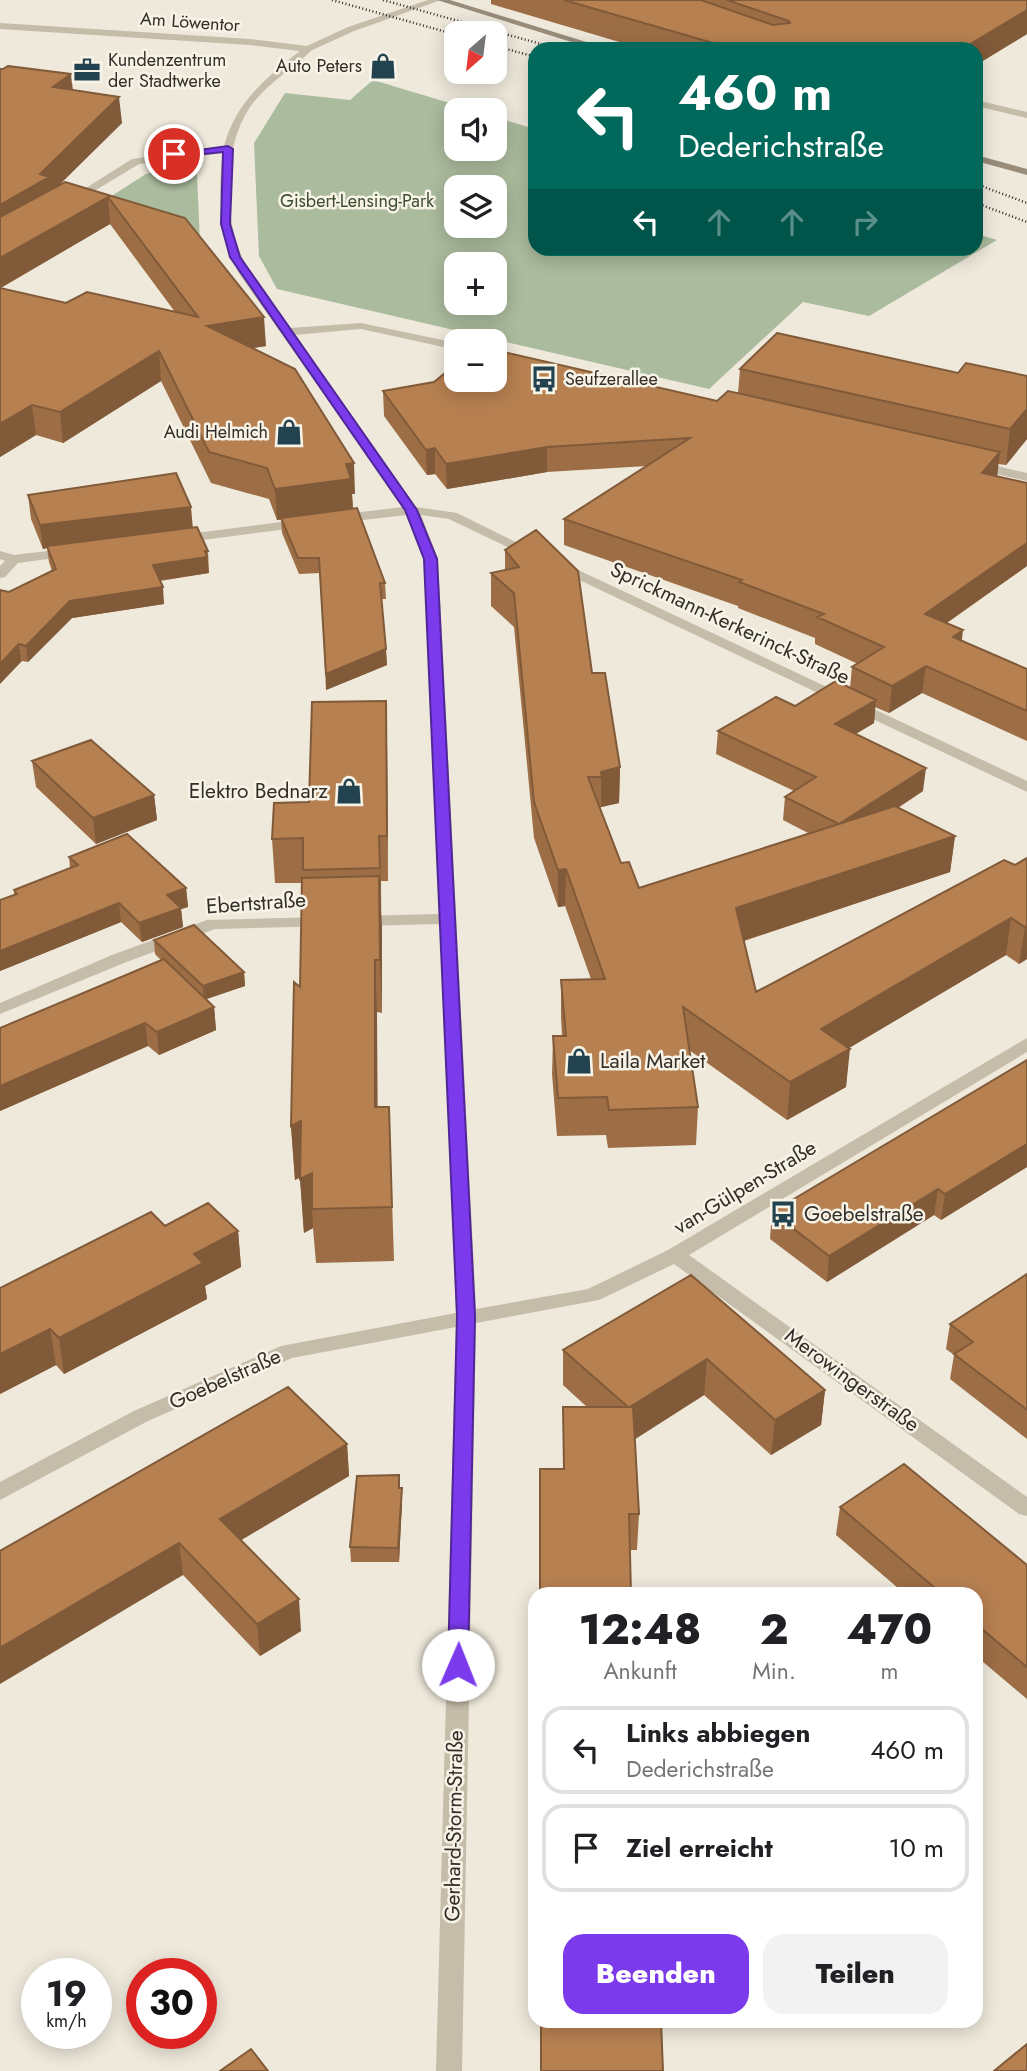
<!DOCTYPE html>
<html lang="de">
<meta charset="utf-8">
<style>
:root{--surface:#fff;--page:#f2f2f2;--text:#202124;--muted:#757577;--line:#e0e0e0;--accent:#7c3aed}
body{margin:0;font-family:Jost,sans-serif;background:var(--page);color:var(--text);height:100vh;display:flex;flex-direction:column;font-size:26px;white-space:nowrap}
*{box-sizing:border-box;margin:0}
p{font-size:23px;color:var(--muted)}
.icon{flex:none;width:38px;height:38px;fill:none;stroke:currentColor;stroke-width:2;stroke-linecap:round;stroke-linejoin:round}
.map{position:relative;flex:1;overflow:hidden}
.panel{position:absolute;left:528px;top:1587px;width:455px;height:441px;display:flex;flex-direction:column;background:var(--surface);border-radius:21px;box-shadow:0 4px 18px #0003}
.panel>*{flex:none}
.banner{position:absolute;left:528px;top:42px;width:455px;height:214px;border-radius:21px;box-shadow:0 4px 18px #0003;background:#00695c;color:#fff;overflow:hidden}
.needle{width:46px;rotate:208deg}
.fabs{position:absolute;left:444px;top:21px;display:grid;gap:14px}
.fabs a{display:grid;place-items:center;width:63px;height:63px;border-radius:14px;background:var(--surface);box-shadow:0 4px 18px #0003;font-size:35px}
.speed{position:absolute;left:21px;top:1958px;display:flex;gap:14px;font-size:35px;font-weight:700;text-align:center}
.speed>*{display:grid;place-content:center;width:91px;height:91px;border-radius:50%;background:var(--surface);box-shadow:0 4px 18px #0003;line-height:1}
.speed small{font-size:18px;font-weight:400}
.speed .limit{border:10px solid #d22;background:#fff;color:#111}
.pin{position:absolute;display:grid;place-items:center;width:60px;height:60px;color:#fff;margin:-30px;border:4px solid #fff;border-radius:50%;box-shadow:0 2px 7px #0007}
.me{position:absolute;width:77px;margin:-38px;rotate:1deg;stroke-linejoin:round;filter:drop-shadow(0 0 5px #0008)}
.turn{display:flex;align-items:center;gap:24px;height:147px;padding:0 35px;font-size:32px}
.turn .icon{width:91px;height:91px;stroke-width:2.5}
.turn b{display:block;font-size:49px;line-height:60px}
.lanes{display:flex;align-items:center;height:66px;padding:0 35px;background:#0003;justify-content:center;gap:35px;direction:ltr}
.lanes .off{opacity:.35}
.eta{display:flex;justify-content:space-evenly;align-items:center;height:119px;text-align:center}
.eta b{font-size:42px;font-weight:800;line-height:49px}
.action{display:flex;gap:14px;margin-top:auto;padding:14px 35px}
.action a{flex:1;height:80px;border-radius:21px;background:var(--accent);color:#fff;font-size:28px;font-weight:800;line-height:80px;text-align:center}
.action a+a{background:var(--page);color:var(--text)}
ul{padding:0;list-style:none}
li{display:flex;align-items:center;gap:21px;height:88px;margin:0 14px 10px;padding:0 21px;border:4px solid var(--line);border-radius:21px}
li div{flex:1}
li b{display:block;font-size:26px}
li em{font-style:normal}
.map>svg:first-child{display:block}
.green{fill:#abbb9d;fill-rule:evenodd}
.lines{fill:none;stroke-linecap:round;stroke-linejoin:round}
.minor{fill:#c5bca9;fill-rule:evenodd}
.tertiary{fill:#c5bca9;fill-rule:evenodd}
.secondary{fill:#988c7b;fill-rule:evenodd}
.rail{stroke:#332e28;stroke-width:2.5;stroke-dasharray:1 2.5;stroke-linecap:butt}
.wall{fill:#9d6e46;fill-rule:evenodd}
.shaded-wall{fill:#805a39}
.building{fill:#b78051;stroke:#805a39;stroke-width:2}
.route{fill:#7c3aed;stroke:#51269a;stroke-width:2}
.labels{text-anchor:middle;stroke-width:5;stroke-linejoin:round;paint-order:stroke}
.far-street-label{font-size:18px;fill:#332e28;stroke:#f7f3e7}
.far-poi-label{font-size:18px;fill:#332e28;stroke:#f7f3e7;text-anchor:start}
.far-park-label{font-size:18px;fill:#3c4e2f;stroke:#f7f3e7}
.street-label{font-size:21px;fill:#332e28;stroke:#f7f3e7}
.poi-label{font-size:21px;fill:#332e28;stroke:#f7f3e7;text-anchor:start}
</style>
<div class="map">
<svg width="1027" height="2071" viewBox="0 0 1027 2071">
<rect width="100%" height="100%" fill="#eee9db"/>
<path class="green" d="M373,80l100,30h-16v39h38v-32l40,12 1,119h440l1,-14 20,6 -128,76 -66,-14 -94,87 -432,-100 -18,-33 -5,-113 31,-50 65,7zM457,187h38v39h-38zM457,264h38v39h-38z
M170,166l23,4 4,4 3,70 -112,-33 58,-37z"/>
<g class="lines">
<path class="minor" d="M305,47l8,2c-20,20 -46,34 -63,58 -27,40 -27,107 -8,150 11,26 31,49 48,71l71,-5 96,20v7l-96,-21 -67,6 122,172 41,6 83,41 -2,3h-10l-79,-38 -28,-4 17,44 38,750 112,-20 80,-39 359,-212v14l-338,203 338,242v19l-8,-2 -345,-250 -75,36 -123,23 -14,748h-26l20,-744 -164,31 -144,63 -148,79v-18l134,-71 147,-65 175,-33 -16,-389 -82,2 -8,-5 8,-5 81,-2 -15,-355 -17,-44 -71,8 -7,-4 7,-4 67,-8 -165,-235c-18,-38 -21,-78 -15,-119l-84,11 -63,38 -9,-2 65,-41 92,-13c12,-45 45,-71 81,-99z
M976,100l51,12v6l-51,-12z
M976,461l51,12v8l-56,-13 -1,-3z
M305,519l7,4 -2,3 -130,17 -7,-4 7,-4z
M72,548l5,1v6l-59,8 -13,14 -5,1v-12l5,-5 -5,-2v-8l14,4z
M559,561l468,220v11l-473,-224 -2,-3z
M323,917l6,1 2,4 -2,4 -114,3 -91,34 -124,51v-11l112,-48 95,-35z"/>
<path class="tertiary" d="M428,0h13l-87,31 -46,21 -58,-7 -250,-16v-6l250,16 57,7 41,-19z"/>
<path class="secondary" d="M437,0h13l159,49h-15z
M976,155l51,14v6l-51,-14z"/>
<path class="rail" d="M332,0l125,35
M383,0l176,49
M495,46l41,11
M976,184l51,19
M976,203l51,19"/>
</g>
<path class="wall" d="M491,0h536v34l-51,31v-16h-333l-152,-45z
M0,69l73,21 49,33 -63,62 126,33 81,128 -13,2 102,146h-3l1,15 32,74 1,16h-5l6,66 -61,25 -6,-117 -21,1 -17,-41 -1,-14 -4,1 -8,-21 -58,-16 -50,-102 -98,62 -27,-8 -36,22zM110,224l65,88 -109,-9 -65,-15z
M740,369l218,4 69,3v63l-21,26 -8,-1 -1,12 30,7v83l-80,57 15,18 65,28v72l-105,-48 -33,20 -14,-6 -1,16 -18,11 67,57 -25,17 57,28 -5,36 -206,69 12,51 271,-134v101l-8,5 -13,-9 -157,93 -3,39 -59,33 -98,-70 9,57 -2,38 -88,3 -2,-13 -49,1 -5,-62 1,-38h9l-1,-19v-37l30,-1 -26,-73 -7,1 -24,-69 -20,-211 -23,-21v-33l14,-3v-20l31,-20 56,143 28,94 -1,36 -18,4v4l20,52 18,25 171,-54 -27,-14 2,-23 9,-6 -78,-37 2,-23 132,-43 2,-21 6,-3 -43,-20v-6l-77,-30v-2l-174,-61v-26l83,-53 -100,6 -100,17 -12,-15 -8,1 -43,-59 -1,-25 334,10 21,-8z
M28,495l164,33 16,23 1,22 -49,8 4,23 -92,14 -44,44 -6,-1 -13,-69 43,-21 -3,-9 -2,-14 -4,1 -12,-30z
M387,744l1,137h-7l1,132 -5,-1v95h12l5,154 -78,2 -3,-35 -9,5 -4,-56 -5,3 -4,-54 9,-139 2,-104h-27l-3,-44 37,-37z
M32,761l122,34 3,25 -61,24 -60,-57z
M69,857l117,31 2,19 -7,2 2,18 -41,15 -21,-20 -121,49v-71l14,-5v-5l56,-22z
M154,940l90,32 1,14 -40,13 9,8 2,23 -57,25 -11,-9 -148,65v-83l161,-68 -6,-6z
M1027,1060v107l-86,53 -7,-5 -107,67 -57,-43 2,-27z
M165,1226l73,5 3,36 -36,19 2,13 -143,75 -8,-9 -56,29v-106z
M1027,1274v165l-77,-60 4,-24 -8,-6 4,-25z
M691,1275l134,115 -4,35 -50,30 -67,-60 -69,44 4,75 -2,36h-7l-67,-81v-62h24l-24,-22v-35z
M347,1444l2,32 -108,64 60,91 -41,25 -77,-81 -183,-24z
M400,1488l2,14 -3,60h-48l-1,-15z
M840,1507l187,58v134l-51,-43v-62h-71l-69,-59z"/>
<path class="shaded-wall" d="M1027,10v24l-51,31v-16h-14z
M71,74l3,25 -21,-12z
M119,97l3,26 -71,70 -51,42v-30l40,-31z
M108,197l2,27 -110,64v-30z
M264,317l2,29 -57,9 -2,-29z
M159,351l2,30 -98,62 -3,-31z
M32,405l4,30 -36,22v-33z
M1027,409v30l-21,26 4,-36z
M547,447v25l-100,17 -1,-25z
M435,448v26l-8,1 -1,-25z
M1000,452l-3,25 -15,-4z
M354,463l1,31h-3l1,17 -76,9 -2,-31 71,-25z
M191,507l2,23 -146,16v2l-4,1 -3,-24z
M1027,543v23l-105,74 3,-26z
M207,557l2,16 -54,8 -2,-16z
M163,587l1,17 -92,14 -44,44 -2,-16 44,-45z
M963,630l-3,27 -7,-20z
M19,644l3,17 -22,23v-20z
M386,649l1,16 -61,25v-16z
M926,666l-4,27 -33,20 3,-27z
M876,700l-2,23 -41,24 2,-23z
M386,701l1,43 1,137 -1,-45z
M620,767l-1,36 -18,4v-35z
M926,768l-3,23 -86,56 2,-23z
M154,795l3,25 -61,24 -3,-26z
M379,836l2,45v32l-1,-45z
M955,836l-5,36 -217,72 3,-36z
M566,869l-1,37 -7,1v-37z
M379,876l3,52v85l-2,-53z
M186,888l2,19 -7,2 2,18 -41,15 -3,-19 28,-28z
M119,903l2,19 -121,49v-20z
M1011,918l-5,37 -189,112 4,-38z
M1027,926v33l-8,5 6,-37z
M375,960l2,52 1,149 -3,-54z
M244,972l1,14 -41,14 -1,-14z
M214,1007l2,23 -57,25 -2,-23z
M145,1023l3,23 -148,65v-25z
M850,1049l-4,38 -59,33 3,-38z
M301,1121l4,54 -10,5 -4,-54z
M1027,1144v23l-86,53 4,-26z
M312,1173v36l1,19 -9,5 -4,-54z
M938,1189l-4,26 -107,67 2,-26z
M238,1231l3,36 -36,19 2,13 -143,75 -5,-36 135,-84z
M50,1329l6,36 -56,29v-40z
M707,1359l-3,36 -75,48 1,-36z
M825,1390l-4,35 -50,30 4,-35z
M347,1444l2,32 -126,75 -3,-32z
M402,1488v14l-3,60 -1,-14z
M179,1543l4,32 -183,109v-36z
M299,1599l2,32 -41,25 -3,-32z"/>
<path class="building" d="M564,0h137l72,25 17,-2 -1,-2 -62,-21h300v10l-65,39h-228z
M8,66l63,8 -18,13 66,10 -79,77 9,3 -49,28v-136h3z
M65,182l120,36 79,99 -57,9 88,43 59,94 -8,1 5,15 -76,10 -8,-21 -58,-16 -50,-101 -99,61 -28,-7 -32,19v-136l66,15 21,-11 111,25 -90,-120 -108,61v-41z
M777,333l181,40 8,-10 61,13v33l-17,20 -270,-60z
M495,350l222,51 11,-10 272,61 -18,21 45,10v60l-102,71 38,16 -10,7 74,32v42l-101,-45 -34,20 -40,-19 32,-20 -67,-30 7,-3 -85,-32 3,-2 -178,-61 126,-81 -143,9 -101,17 -11,-16 -9,2 -43,-59 51,-9 23,-19v17h38z
M176,473l15,34 -151,18 -12,-30z
M357,508l28,75h-5l6,66 -60,25 -7,-116h-21l-17,-40z
M197,527l11,24h-3l2,6 -54,8 10,22 -93,14 -44,45 -7,-2 -19,20v-74l9,2 47,-23 -9,-23z
M536,530l42,41 14,102h13l15,94 -19,5 1,5h-14l33,86 8,-1 10,26 256,-82 60,30 -219,72 20,84 248,-132 11,5 12,-7v68l-2,1 -14,-9 -190,111 29,20 -60,33 -107,-75 15,100 -89,3 -2,-13 -49,1 -5,-62h13l-5,-56 44,-1 -39,-110 -8,1 -24,-68 -20,-209 -23,-20 28,-6 -14,-17z
M836,681l40,19 -41,24 91,44 -87,56 -54,-27 31,-20 -98,-46 58,-34 19,9z
M386,701l1,135h-8l1,32 -77,2v-32l-31,1 2,-36 35,-1 3,-100z
M91,740l63,55 -61,23 -61,-57z
M127,834l59,54 -19,7 14,13 -42,15 -20,-20 -119,48v-51l17,-6 -3,-4 64,-25 -9,-8z
M379,876l1,84h-5v147h14l3,100 -80,2v-36l-12,6 1,-58 -10,5 3,-144 6,5 2,-109z
M194,925l50,47 -41,14 -49,-46z
M164,959l50,48 -57,25 -12,-9 -145,63v-58z
M1027,1060v84l-82,50 -7,-5 -109,67 -57,-44z
M208,1203l30,28 -44,23 9,9 -144,75 -9,-9 -50,25v-66l151,-76 14,14z
M1027,1274v136l-73,-56 19,-12 -23,-18z
M691,1275l134,115 -50,30 -68,-61 -77,48h3l6,107h-10l2,80h-91v-125h24l-1,-62h65l-65,-57z
M288,1387l59,57 -127,75 79,80 -42,25 -78,-81 -179,105v-97z
M904,1464l123,101v102l-51,-43v-30h-34l-102,-87z
M399,1475v13h3l-4,60 -48,-1 7,-71z
M541,2021h120l2,50h-122z
M1027,2044v27h-33z
M251,2049l17,22h-48z"/>
<path class="route" d="M228,146l5,3 -3,75 10,33 177,253 20,49 38,757 -7,349 -3,6 -7,2 -7,-2 -3,-6 9,-349 -33,-757 -19,-49 -175,-253 -9,-33 2,-72 -49,5 -5,-3z"/>
<defs>
<g id="shop-bare" transform="scale(2.1)"><path d="M-5-2.5h2.3a2.7 3.5 0 0 1 5.4 0H5L5.5 6h-11ZM-1.5-2.5h3a1.5 2.3 0 0 0-3 0Z" fill="#23424f" stroke="#f7f3e7" stroke-width="2.5" paint-order="stroke"/></g>
<g id="office-bare" transform="scale(2.1)"><path d="M-6-3h4V-5.5h4V-3h4V5H-6ZM-1-4.5V-3h2v-1.5ZM-6 0V1H6V0Z" fill="#23424f" stroke="#f7f3e7" stroke-width="2.5" paint-order="stroke"/></g>
<g id="bus-bare" transform="scale(2.1)"><path d="M-5-6H5V4H4V6H2V4H-2V6H-4V4H-5ZM-3.5-4V0h7V-4ZM-3.5 1.2v1.5H-2V1.2ZM2 1.2v1.5H3.5V1.2Z" fill="#23424f" stroke="#f7f3e7" stroke-width="2.5" paint-order="stroke"/></g>
</defs>
<g fill-rule="evenodd">
<use href="#shop-bare" x="383" y="66"/>
<use href="#office-bare" x="87" y="70"/>
<use href="#bus-bare" x="544" y="379"/>
<use href="#shop-bare" x="289" y="432"/>
<use href="#shop-bare" x="349" y="791"/>
<use href="#shop-bare" x="579" y="1061"/>
<use href="#bus-bare" x="783" y="1214"/>
</g>
<g class="labels">
<g class="far-street-label">
<text transform="translate(190 22) rotate(4)" y="6">Am Löwentor</text>
</g>
<g class="far-poi-label">
<text x="108" y="66">Kundenzentrum<tspan x="108" dy="21">der Stadtwerke</tspan></text>
<text x="362" y="72" text-anchor="end">Auto Peters</text>
<text x="565" y="385">Seufzerallee</text>
<text x="268" y="438" text-anchor="end">Audi Helmich</text>
</g>
<g class="far-park-label">
<text x="357" y="207">Gisbert-Lensing-Park</text>
</g>
<g class="street-label">
<text transform="translate(730 623) rotate(25)" y="7">Sprickmann-Kerkerinck-Straße</text>
<text transform="translate(256 903) rotate(-4)" y="7">Ebertstraße</text>
<text transform="translate(745 1187) rotate(-31)" y="7">van-Gülpen-Straße</text>
<text transform="translate(225 1379) rotate(-24)" y="7">Goebelstraße</text>
<text transform="translate(852 1380) rotate(36)" y="7">Merowingerstraße</text>
<text transform="translate(454 1826) rotate(-89)" y="7">Gerhard-Storm-Straße</text>
</g>
<g class="poi-label">
<text x="328" y="798" text-anchor="end">Elektro Bednarz</text>
<text x="600" y="1068">Laila Market</text>
<text x="804" y="1221">Goebelstraße</text>
</g>
</g>
</svg>
<div class="fabs">
<a><svg class="needle" viewBox="-14 -14 28 28"><path d="M0-13l5 13h-10z" fill="#e53935"/><path d="M0 13l5-13h-10z" fill="#757577"/></svg></a>
<a><svg class="icon" aria-label="sound" viewBox="0 0 24 24"><path d="M4 9h4l5-4v14l-5-4H4zM17 9q2 3 0 6"/></svg></a>
<a><svg class="icon" aria-label="layers" viewBox="0 0 24 24"><path d="M12 4l9 5-9 5-9-5zM3 14l9 5 9-5"/></svg></a>
<a>+</a>
<a>−</a>
</div>
<div class="speed"><div>19<small>km/h</small></div><div class="limit">30</div></div>
<div class="pin" style="left:174px;top:154px;background:#d93025"><svg class="icon" aria-label="arrive" viewBox="0 0 24 24"><path d="M6 21V4h12l-3 4 3 4H6"/></svg></div>
<svg class="me" style="left:458px;top:1665px" viewBox="-20 -20 40 40"><circle r="19" fill="#fff"/><path d="M0-13L10 11 0 6-10 11z" fill="#7c3aed"/></svg>
<div class="banner">
<div class="turn"><svg class="icon" aria-label="left" viewBox="0 0 24 24"><path d="M17 20v-9H6M10 6l-5 5 5 5"/></svg><div><b>460 m</b>Dederichstraße</div></div>
<div class="lanes"><svg class="icon" aria-label="left" viewBox="0 0 24 24"><path d="M17 20v-9H6M10 6l-5 5 5 5"/></svg><svg class="icon off" aria-label="ahead" viewBox="0 0 24 24"><path d="M12 20V5M6 11l6-6 6 6"/></svg><svg class="icon off" aria-label="ahead" viewBox="0 0 24 24"><path d="M12 20V5M6 11l6-6 6 6"/></svg><svg class="icon off" aria-label="right" viewBox="0 0 24 24"><path d="M7 20v-9h11M14 6l5 5-5 5"/></svg></div>
</div>
<section class="panel">
<div class="eta">
<div><b>12:48</b><p>Ankunft</p></div>
<div><b>2</b><p>Min.</p></div>
<div><b>470</b><p>m</p></div>
</div>
<ul>
<li><svg class="icon" aria-label="left" viewBox="0 0 24 24"><path d="M17 20v-9H6M10 6l-5 5 5 5"/></svg><div><b>Links abbiegen</b><p>Dederichstraße</p></div><em>460 m</em></li>
<li><svg class="icon" aria-label="arrive" viewBox="0 0 24 24"><path d="M6 21V4h12l-3 4 3 4H6"/></svg><div><b>Ziel erreicht</b></div><em>10 m</em></li>
</ul>
<div class="action"><a>Beenden</a><a>Teilen</a></div>
</section>
</div>
